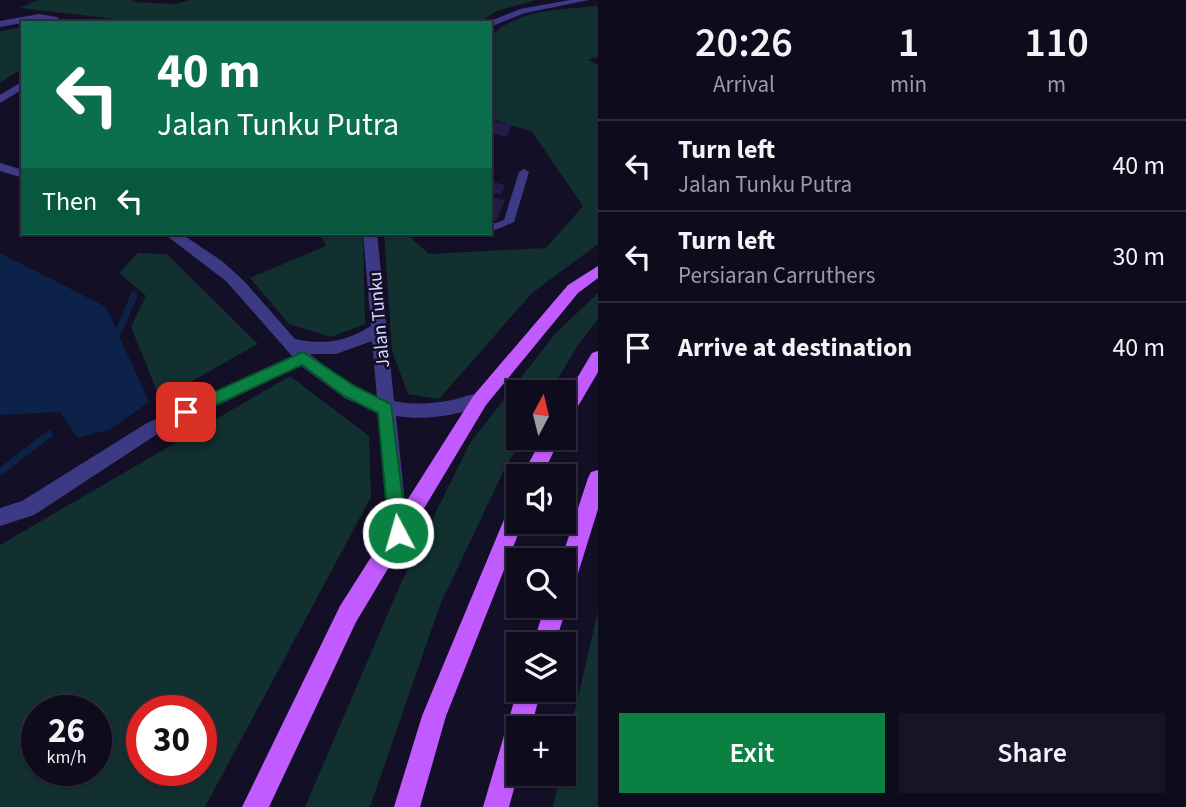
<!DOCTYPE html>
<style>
:root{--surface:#0e0b1c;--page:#171425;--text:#f1f3f6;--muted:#9b9ba3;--line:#2e2b3b;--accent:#0b8043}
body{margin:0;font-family:"Source Sans 3",sans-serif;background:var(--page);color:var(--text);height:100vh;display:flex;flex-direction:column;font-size:26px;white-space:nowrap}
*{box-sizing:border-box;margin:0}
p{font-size:23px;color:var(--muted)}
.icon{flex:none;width:38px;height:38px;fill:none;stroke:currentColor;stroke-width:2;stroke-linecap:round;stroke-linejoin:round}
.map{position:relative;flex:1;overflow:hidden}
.side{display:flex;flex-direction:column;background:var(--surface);width:588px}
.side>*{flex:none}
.top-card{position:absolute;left:21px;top:21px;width:471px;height:214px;border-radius:0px;box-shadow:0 2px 5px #0004,0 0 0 2px var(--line);background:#0b6e4f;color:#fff;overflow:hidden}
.needle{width:46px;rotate:7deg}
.buttons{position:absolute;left:506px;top:380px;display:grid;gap:14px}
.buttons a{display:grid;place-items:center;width:70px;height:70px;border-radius:0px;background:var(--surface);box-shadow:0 2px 5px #0004,0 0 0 2px var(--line);font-size:35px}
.speed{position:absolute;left:21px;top:695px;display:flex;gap:14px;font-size:35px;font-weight:700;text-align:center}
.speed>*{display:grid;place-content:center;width:91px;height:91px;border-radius:50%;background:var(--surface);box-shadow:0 2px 5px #0004,0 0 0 2px var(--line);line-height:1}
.speed small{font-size:18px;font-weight:400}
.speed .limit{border:10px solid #d22;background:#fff;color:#111}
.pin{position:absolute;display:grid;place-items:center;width:60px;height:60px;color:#fff;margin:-30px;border-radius:14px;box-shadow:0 4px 10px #0006}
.me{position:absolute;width:77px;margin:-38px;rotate:354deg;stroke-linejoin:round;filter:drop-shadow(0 0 5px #0008)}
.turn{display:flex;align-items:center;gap:24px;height:147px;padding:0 21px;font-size:32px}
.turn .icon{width:91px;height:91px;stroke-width:2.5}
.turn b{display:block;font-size:49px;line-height:60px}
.then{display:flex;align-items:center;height:66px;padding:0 21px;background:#0003;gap:14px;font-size:26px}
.eta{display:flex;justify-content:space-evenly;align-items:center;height:119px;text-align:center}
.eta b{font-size:42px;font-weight:600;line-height:49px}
.action{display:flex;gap:14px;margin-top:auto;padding:14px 21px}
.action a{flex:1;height:80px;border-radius:0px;background:var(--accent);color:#fff;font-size:28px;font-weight:600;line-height:80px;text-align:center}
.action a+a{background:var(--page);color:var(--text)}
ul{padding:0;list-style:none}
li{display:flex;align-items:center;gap:21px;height:91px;padding:0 21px;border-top:2px solid var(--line)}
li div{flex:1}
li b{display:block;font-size:26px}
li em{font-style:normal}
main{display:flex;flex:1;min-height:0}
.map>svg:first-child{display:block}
.green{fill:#12302f;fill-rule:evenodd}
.water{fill:#0c2248}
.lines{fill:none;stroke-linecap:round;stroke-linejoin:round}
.stream{stroke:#0c2248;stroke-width:7}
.building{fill:#241b47}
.lane{fill:#3d3a85;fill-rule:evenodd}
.street{fill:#3d3a85;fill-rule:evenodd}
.primary{fill:#c25bff;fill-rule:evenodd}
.route{fill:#0b8043;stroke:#07532c;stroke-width:2}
.labels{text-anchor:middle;stroke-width:5;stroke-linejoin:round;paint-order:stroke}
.street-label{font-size:19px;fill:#d9d4ff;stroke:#130f26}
</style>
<main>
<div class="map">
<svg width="598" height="807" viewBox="0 0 598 807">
<rect width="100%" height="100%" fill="#130f26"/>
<path class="green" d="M38,0h94l2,2 41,2 16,-4h345l-39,11 -19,12h-329l-129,-15z
M598,6v51l-10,3 10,5v179l-66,49 -93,106 -31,-5 -16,-43 -8,-118h22l23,21 117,-6 37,-42 -51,-74 -42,-14v-80c21,-28 76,-29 108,-32z
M23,27v41l-23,15v-52z
M319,233h44l2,91 -34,13 -42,-13 -39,-46 76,-32z
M138,253l29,1 91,90 -98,55 -29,-72 15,-31 -27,-23z
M598,293v26l-20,26 -28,47h-32v46h5l-17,28 -66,139 -70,202h-65l96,-224 69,-140 85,-109z
M290,376l79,60 2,61 -166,310h-205v-262zM96,710v60h-59v-60zM142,710h59v60h-59z
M598,611v196h-45l7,-33h4v-17z"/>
<path class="water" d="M0,253l106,54 43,95 -38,27 -33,9 -18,-26 -60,3z"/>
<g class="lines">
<path class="stream" d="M115,340l19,-45
M0,472l49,-38"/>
</g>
<path class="building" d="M490,120l22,5 -6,12 -16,-4z
M490,181l15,4 -4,10 -11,-3z
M490,196l15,4 -9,21 -6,-2z"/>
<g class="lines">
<path class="lane" d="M524,169l5,3 -15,50 -24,10v-7l14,-5 15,-48z"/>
<path class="street" d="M570,0h19l-64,13 -35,14v-4h-4l34,-14z
M39,14l18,3 7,6 -25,-3 -39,7v-6z
M23,81v8l-23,14v-8z
M0,163l23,7v8l-23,-7z
M163,233h17l42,28 22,20 51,58c29,6 51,3 76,-13l-8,-93h14l17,168c19,4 40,3 58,-1 12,-2 23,-9 34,-5l3,5 -3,5c-29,10 -59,16 -90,11l12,117 -3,7 -7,3 -7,-3 -3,-7 -10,-122 -32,-12 -45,-33 -142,67 -125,82 -34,11v-18l22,-7 125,-78 145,-67 -66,-75zM372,341l5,56 -41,-22 -26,-21h26z"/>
<path class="primary" d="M598,266v12l-20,15 -92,112 -130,217 -87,185h-27l98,-201 134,-211 94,-110z
M598,351v21l-28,48 -6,2v-22l28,-47z
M542,438h18l-18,38h-20z
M598,470v39l-23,74 -3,7 -8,4v-34h-3l27,-82 3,-6z
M518,501v21h5l-77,194 -26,91h-26l28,-91 86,-206 3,-6z
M564,598l3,8 -12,38h-22l12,-38h19z
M518,688l23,2 -10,38h-13v46l-9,33h-26z"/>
</g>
<path class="route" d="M303,352l53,35 35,17 16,129 -2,6 -7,2 -6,-2 -3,-6 -11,-120 -34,-17 -42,-31 -110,51h-11l-3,-4 3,-5z"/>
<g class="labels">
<g class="street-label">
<text transform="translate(378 320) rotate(-95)" y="7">Jalan Tunku</text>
</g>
</g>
</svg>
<div class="buttons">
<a><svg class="needle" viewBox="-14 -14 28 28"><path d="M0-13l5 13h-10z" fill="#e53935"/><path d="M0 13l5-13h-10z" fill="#9b9ba3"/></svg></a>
<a><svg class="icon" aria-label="sound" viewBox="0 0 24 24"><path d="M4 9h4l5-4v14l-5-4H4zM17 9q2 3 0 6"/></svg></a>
<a><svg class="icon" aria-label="search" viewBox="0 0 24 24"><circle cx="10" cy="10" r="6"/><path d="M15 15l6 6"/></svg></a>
<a><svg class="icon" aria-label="layers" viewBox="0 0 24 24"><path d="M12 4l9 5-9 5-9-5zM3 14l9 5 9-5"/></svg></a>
<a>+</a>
</div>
<div class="speed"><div>26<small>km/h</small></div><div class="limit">30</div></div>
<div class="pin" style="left:186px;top:412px;background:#d93025"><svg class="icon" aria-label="arrive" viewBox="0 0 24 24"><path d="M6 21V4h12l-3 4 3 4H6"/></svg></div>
<svg class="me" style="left:398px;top:533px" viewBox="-20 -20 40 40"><circle r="17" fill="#0b8043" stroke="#fff" stroke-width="3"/><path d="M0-11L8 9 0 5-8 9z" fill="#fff"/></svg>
<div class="top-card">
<div class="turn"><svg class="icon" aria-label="left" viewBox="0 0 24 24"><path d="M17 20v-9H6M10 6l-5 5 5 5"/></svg><div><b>40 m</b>Jalan Tunku Putra</div></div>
<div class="then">Then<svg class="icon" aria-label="left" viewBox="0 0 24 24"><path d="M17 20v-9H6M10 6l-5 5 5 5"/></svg></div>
</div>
</div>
<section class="side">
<div class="eta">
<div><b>20:26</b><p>Arrival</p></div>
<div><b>1</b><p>min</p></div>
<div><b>110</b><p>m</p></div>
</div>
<ul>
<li><svg class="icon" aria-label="left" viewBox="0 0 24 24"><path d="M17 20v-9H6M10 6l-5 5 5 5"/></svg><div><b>Turn left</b><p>Jalan Tunku Putra</p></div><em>40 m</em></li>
<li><svg class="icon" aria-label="left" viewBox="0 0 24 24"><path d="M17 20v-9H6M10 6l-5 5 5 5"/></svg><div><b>Turn left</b><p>Persiaran Carruthers</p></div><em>30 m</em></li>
<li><svg class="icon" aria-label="arrive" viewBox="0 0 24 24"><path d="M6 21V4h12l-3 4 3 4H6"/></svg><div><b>Arrive at destination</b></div><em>40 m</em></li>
</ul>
<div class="action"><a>Exit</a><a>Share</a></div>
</section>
</main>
